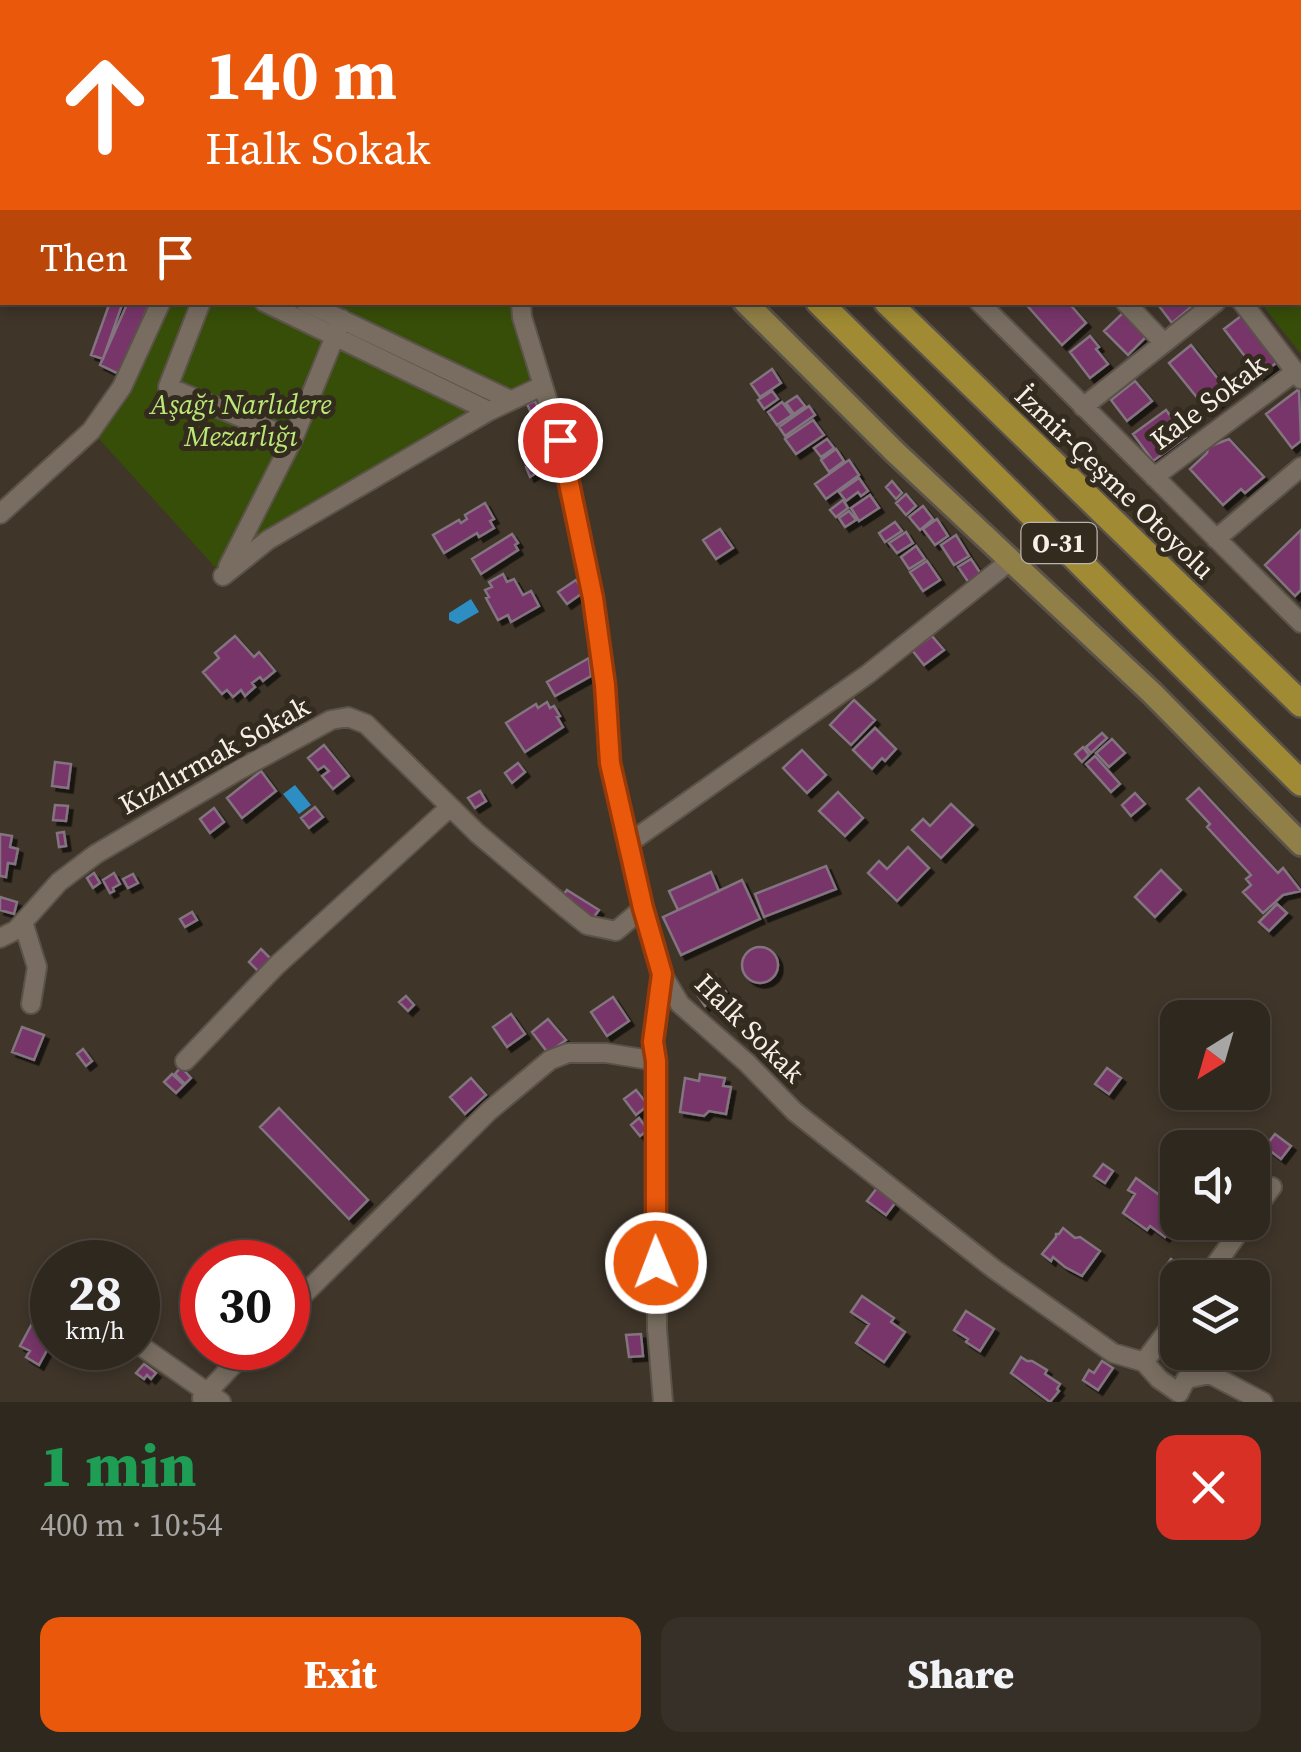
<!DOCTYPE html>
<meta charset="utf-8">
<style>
:root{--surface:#2f281f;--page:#373028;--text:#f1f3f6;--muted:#a7a6a4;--line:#4a443d;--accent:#ea580c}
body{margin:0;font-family:"Source Serif 4",serif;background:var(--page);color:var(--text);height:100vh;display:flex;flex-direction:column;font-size:38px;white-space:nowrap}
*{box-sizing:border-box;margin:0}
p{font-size:32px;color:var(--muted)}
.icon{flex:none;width:55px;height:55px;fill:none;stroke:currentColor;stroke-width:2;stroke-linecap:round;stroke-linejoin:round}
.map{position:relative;height:1402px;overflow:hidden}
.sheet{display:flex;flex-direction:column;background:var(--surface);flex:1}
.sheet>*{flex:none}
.guide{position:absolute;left:0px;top:0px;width:1302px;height:305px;box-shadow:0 5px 15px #0003,0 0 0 2px var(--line);background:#ea580c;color:#fff;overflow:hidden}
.needle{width:65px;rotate:217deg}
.controls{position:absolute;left:1160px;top:1000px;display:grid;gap:20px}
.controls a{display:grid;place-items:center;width:110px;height:110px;border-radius:20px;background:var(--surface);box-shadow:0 5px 15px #0003,0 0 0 2px var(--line);font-size:50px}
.speed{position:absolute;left:30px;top:1240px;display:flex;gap:20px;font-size:50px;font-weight:700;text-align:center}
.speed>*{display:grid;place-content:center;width:130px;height:130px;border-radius:50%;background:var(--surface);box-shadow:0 5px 15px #0003,0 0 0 2px var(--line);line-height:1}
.speed small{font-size:25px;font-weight:400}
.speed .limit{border:15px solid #d22;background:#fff;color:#111}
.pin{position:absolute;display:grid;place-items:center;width:85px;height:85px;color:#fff;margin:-42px;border:5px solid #fff;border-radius:50%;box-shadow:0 2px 10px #0007}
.me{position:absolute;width:110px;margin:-55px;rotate:359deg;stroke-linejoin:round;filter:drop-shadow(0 0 8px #0008)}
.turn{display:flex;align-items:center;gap:35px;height:210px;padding:0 40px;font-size:45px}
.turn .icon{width:130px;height:130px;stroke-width:2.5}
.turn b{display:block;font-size:70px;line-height:85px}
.then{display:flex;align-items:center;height:95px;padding:0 40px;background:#0003;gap:20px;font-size:38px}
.round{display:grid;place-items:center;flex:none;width:105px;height:105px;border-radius:20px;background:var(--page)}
.head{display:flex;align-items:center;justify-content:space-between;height:170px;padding:0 40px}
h1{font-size:60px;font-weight:800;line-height:75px;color:#1e9e55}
.primary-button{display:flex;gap:20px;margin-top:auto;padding:20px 40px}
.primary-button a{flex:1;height:115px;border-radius:20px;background:var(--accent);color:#fff;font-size:40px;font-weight:800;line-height:115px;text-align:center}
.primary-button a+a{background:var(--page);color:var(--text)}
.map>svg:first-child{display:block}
.green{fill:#374e09}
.water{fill:#2d8ec4}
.building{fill:#78346b;stroke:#83747f;stroke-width:2.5;filter:url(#shadow)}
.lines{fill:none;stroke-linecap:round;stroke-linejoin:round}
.minor-casing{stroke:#5b5349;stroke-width:22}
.major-casing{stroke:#5b5349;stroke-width:28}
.highway-casing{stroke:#5b5349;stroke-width:30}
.minor{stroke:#786d60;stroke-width:18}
.major{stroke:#907f46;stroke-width:22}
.highway{stroke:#a08b34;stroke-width:25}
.route-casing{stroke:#983908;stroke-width:25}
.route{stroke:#ea580c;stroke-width:18}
.labels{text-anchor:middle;stroke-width:10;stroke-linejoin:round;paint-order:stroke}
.shield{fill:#342b1f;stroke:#bcb4ac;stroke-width:2.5}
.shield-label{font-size:25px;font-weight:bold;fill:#f6efe8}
.street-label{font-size:28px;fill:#f6efe8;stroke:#342b1f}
.park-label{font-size:28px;font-style:italic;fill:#bae776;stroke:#342b1f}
</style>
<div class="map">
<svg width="1301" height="1402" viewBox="0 0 1301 1402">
<defs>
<filter id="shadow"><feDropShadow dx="4.5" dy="4.5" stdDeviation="0" flood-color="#0009"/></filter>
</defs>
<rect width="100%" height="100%" fill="#3f3529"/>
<path class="green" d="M1300,270l1,1v83l-40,-51 39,-1z
M161,303h360l21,83 -319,190 -131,-145z"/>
<path class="water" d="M471,599l8,13 -21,12 -9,-4v-7z
M295,785l16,20 -12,9 -16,-20z"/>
<path class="building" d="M294,0h48l-1,2h-48z
M983,0l-2,2 -59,-1 1,-1z
M1207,0h53v2h-55z
M110,302h13l-20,57 -12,-4z
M128,302h22l-31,72 -19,-9z
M1024,302h44l18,21 -24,22z
M1156,302h41l-25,21z
M1127,309l23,24 -22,22 -24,-24z
M1245,313l36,46 -21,17 -36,-47z
M1090,336l9,11 -3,2 12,15 -18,14 -20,-26z
M1191,345l39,49 -22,17 -39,-48z
M772,369l9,14 -21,14 -9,-13z
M1135,381l17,20 -25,20 -16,-21z
M1299,389l2,52 -9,7 -26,-34z
M772,391l6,8 -14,10 -6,-9z
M797,396l8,10 -11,8 -8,-11z
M535,401l5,11 -8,3 -5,-11z
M782,402l10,13 -15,10 -9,-13z
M809,406l6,9 -30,21 -6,-9z
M1166,410l20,27 -33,24 -20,-27z
M813,420l11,15 -28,19 -11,-15z
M827,439l7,9 -13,9 -7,-9z
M1229,439l35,38 -19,16 -4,-4 -18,16 -33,-36 17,-16 1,-6z
M836,449l8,12 -15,11 -8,-12z
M549,452l3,11 -22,14 -4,-10z
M849,460l10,15 -33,24 -11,-15z
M859,478l9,13 -7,5 -3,-4 -12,9 -7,-9z
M892,481l10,12 -6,6 -10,-12z
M906,494l10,12 -10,9 -10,-12z
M870,495l9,13 -20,13 -8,-13z
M843,500l5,8 -12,9 -6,-7z
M485,503l9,16 -4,2 4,7 -15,9 -2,-4 -33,20 -11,-18 26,-15 2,3 6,-4 -2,-4z
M923,506l10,13 -13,11 -11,-13z
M849,511l7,9 -11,7 -6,-9z
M937,519l11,17 -13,9 -12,-16z
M895,522l7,9 -17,11 -6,-9z
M720,529l13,19 -17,11 -13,-19z
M1301,530v60l-6,6 -30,-31z
M906,532l7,11 -16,10 -8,-10z
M512,534l6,9 -3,2 3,5 -37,24 -9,-15z
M956,535l13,21 -15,9 -13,-20z
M916,546l9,13 -16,10 -8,-12z
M971,559l10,15 -12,9 -11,-16z
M927,561l13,19 -17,11 -13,-19z
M503,574l4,8 7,-3 9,16 8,-4 8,15 -28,16 -3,-7 -10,5 -12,-22 3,-1 -4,-7 7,-3 -3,-5z
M576,580l8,12 -17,12 -9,-12z
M235,636l19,21 5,-5 16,19 -12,10 -3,-4 -8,6 3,4 -10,9 -4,-6 -8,7 -6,-7 -5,4 -19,-22 16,-14 -4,-5z
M932,636l12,14 -20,15 -12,-15z
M589,658l2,18 -36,20 -8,-14z
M854,700l21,20 -24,25 -21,-20z
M547,702l3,6 4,-2 6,10 -3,1 6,10 -38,25 -19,-29 30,-19 2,4z
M875,728l21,21 -11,12 -3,-3 -10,11 -19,-19z
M1102,733l5,5 -16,15 -5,-6z
M1112,739l13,14 -16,14 -13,-14z
M324,745l25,31 -16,13 -11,-13 7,-5 -5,-5 -6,4 -10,-12z
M1083,747l6,8 -7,7 -7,-8z
M802,750l24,25 -19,18 -24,-25z
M1095,756l25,28 -9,8 -25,-28z
M55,762l16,2 -3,24 -16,-2z
M518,763l7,9 -13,11 -7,-10z
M261,771l15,20 -34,27 -15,-20z
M1199,788l79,85 5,-5 18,23 -18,4 -20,18 -20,-21 8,-7 -5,-6 5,-4 -44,-48 3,-3 -23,-25z
M480,791l6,10 -11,7 -7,-10z
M838,792l25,26 -18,18 -26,-25z
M1135,793l10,11 -14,12 -9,-11z
M951,804l22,21 -32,33 -29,-28 11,-11 7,7z
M55,805l13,1 -2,15 -13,-1z
M315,807l8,10 -14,11 -8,-10z
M214,808l10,14 -14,11 -10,-14z
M64,832l2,14 -7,1 -2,-14z
M0,834l12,2 -2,11 8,2 -3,15 -7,-1 -2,14 -6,-1z
M908,847l21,21 -32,33 -29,-28 11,-12 8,8z
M826,866l10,23 -72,28 -9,-23z
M1161,870l20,20 -26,27 -20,-20z
M711,872l8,19 -41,19 -9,-19z
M94,873l6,10 -7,5 -6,-10z
M114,873l6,11 -7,4 1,3 -4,2 -7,-13z
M133,874l5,9 -10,5 -5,-9z
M742,880l18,39 -79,36 -18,-38z
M567,890l32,20 -9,12 -30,-23z
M0,897l17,5 -3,12 -14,-4z
M1277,904l10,9 -18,18 -10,-9z
M192,912l5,8 -12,7 -5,-8z
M742 965a18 18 0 1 1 36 0a18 18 0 1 1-36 0Z
M261,949l11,11 -13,12 -10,-10z
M715,975l11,17 -21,14 -11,-16z
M406,996l8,9 -6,6 -9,-9z
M613,997l16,24 -22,15 -16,-24z
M511,1014l14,20 -18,13 -14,-20z
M548,1019l18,21 -18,13 -16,-21z
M22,1027l22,8 -10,25 -22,-8z
M83,1049l9,12 -6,5 -9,-12z
M181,1067l10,11 -6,6 -10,-10z
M1107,1068l14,10 -12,16 -14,-10z
M172,1074l12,11 -8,8 -12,-11z
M700,1074l25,4 -2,8 8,1 -5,27 -17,-3 -5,5 -24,-4 5,-34 14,3z
M471,1078l15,17 -21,19 -15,-17z
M636,1090l12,15 -12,10 -12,-16z
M279,1108l89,92 -19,19 -89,-92z
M639,1118l9,12 -8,6 -9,-11z
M1275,1134l16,12 -10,13 -16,-12z
M1235,1137l14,11h-26l2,-4 4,2z
M1103,1164l10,7 -8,12 -11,-7z
M1136,1178l40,29 -8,11 -1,3 7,5 -9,11 -15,-11 -3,4 -24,-17 12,-19 -7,-4z
M880,1184l19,14 -13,17 -19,-14z
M1063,1228l12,10 5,-1 20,14 -18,25 -17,-9 -12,-10 -2,4 -9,-7 14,-17v-3h3z
M1171,1259l13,10 -10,13 -13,-10z
M48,1268l4,3v9l-3,6 -9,-7z
M862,1296l32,22 -3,4 14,10 -21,30 -28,-19 13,-19 -18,-12z
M966,1311l28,18 -14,22 -14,-9 2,-3 -14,-9z
M34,1320l18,11v10l-13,24 -13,-8 4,-6 -10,-5z
M641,1334l2,22 -14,1 -3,-22z
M1021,1357l6,4h5l15,9 -2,4 15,10 -3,5 2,2 -9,11 -39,-29z
M1102,1361l11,7 -15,22 -15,-10 6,-10 5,3z
M144,1364l12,9 -5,6 -4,-4 -3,4 -8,-6z"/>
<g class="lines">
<g class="minor-casing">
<path id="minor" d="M672,0l2,2
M1141,0l3,2
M268,2l1,-2
M893,2l2,-2
M1300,134l1,1
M1300,208l1,-1
M1300,261l1,1
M201,302l-33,85 125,52
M264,302l225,109
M305,302l205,98
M521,302l1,15 38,124 33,157 12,87 5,78 33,145 19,66 18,30 67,59 48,49 199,157 119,84 31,9 15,17 20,14 7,-14 24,-5 53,28
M979,302l322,321
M1125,302l39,41
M1242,302l59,77
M1083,407l133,-105
M1154,477l141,-105
M0,514l91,-83 31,-44 39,-85
M1216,539l85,-72
M228,567l65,-128 49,-120
M223,576l45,-36 221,-129 53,-25
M629,843l239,-169 142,-113
M23,922l14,45 -6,37
M0,938l16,-8 43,-48 37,-28 143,-84 92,-50 17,-3 18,7 111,109 90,76 20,16 29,6 27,-23
M662,974l-9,68 3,19 1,268 6,73
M185,1061l91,-95 173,-158
M1252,1214l20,-27
M1206,1278l40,-56
M288,1310l201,-199 61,-51 18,-7h38l50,8
M138,1344l83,58
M1144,1362l34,-45
M202,1398l47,-50"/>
</g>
<g class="major-casing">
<path id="major" d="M438,0l3,2
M745,302l150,150 257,241 149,151"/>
</g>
<g class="highway-casing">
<path id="highway" d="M509,0l2,2
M580,0l3,2
M819,302l482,481
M887,302l414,402"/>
</g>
<use href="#minor" class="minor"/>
<use href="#major" class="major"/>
<use href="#highway" class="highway"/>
</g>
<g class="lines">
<g class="route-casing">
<path id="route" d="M560,440l33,158 12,87 5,78 33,145 19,66 -9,68 3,19v202"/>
</g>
<use href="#route" class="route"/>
</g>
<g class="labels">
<rect class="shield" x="1021.5" y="523" width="75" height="40" rx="8"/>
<g class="shield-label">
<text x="1059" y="552">O-31</text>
</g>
<g class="street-label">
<text transform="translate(1208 402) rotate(-37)" y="10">Kale Sokak</text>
<text transform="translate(1115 482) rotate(44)" y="10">İzmir-Çeşme Otoyolu</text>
<text transform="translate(214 755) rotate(-29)" y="10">Kızılırmak Sokak</text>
<text transform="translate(750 1028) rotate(45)" y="10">Halk Sokak</text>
</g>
<g class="park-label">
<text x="241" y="414">Aşağı Narlıdere<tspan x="241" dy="32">Mezarlığı</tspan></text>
</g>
</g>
</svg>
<div class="controls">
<a><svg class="needle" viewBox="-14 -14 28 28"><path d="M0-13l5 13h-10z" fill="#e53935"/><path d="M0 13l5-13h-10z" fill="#a7a6a4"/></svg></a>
<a><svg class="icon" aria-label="sound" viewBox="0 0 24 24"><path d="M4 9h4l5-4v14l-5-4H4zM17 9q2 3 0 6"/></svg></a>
<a><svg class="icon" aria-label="layers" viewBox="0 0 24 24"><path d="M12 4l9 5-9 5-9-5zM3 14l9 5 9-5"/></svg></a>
</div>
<div class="speed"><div>28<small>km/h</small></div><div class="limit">30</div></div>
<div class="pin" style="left:560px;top:440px;background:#d93025"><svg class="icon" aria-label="arrive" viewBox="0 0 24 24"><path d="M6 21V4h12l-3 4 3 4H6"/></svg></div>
<svg class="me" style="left:656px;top:1263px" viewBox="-20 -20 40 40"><circle r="17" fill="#ea580c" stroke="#fff" stroke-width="3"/><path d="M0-11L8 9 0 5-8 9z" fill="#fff"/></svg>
<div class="guide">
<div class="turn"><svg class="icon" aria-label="ahead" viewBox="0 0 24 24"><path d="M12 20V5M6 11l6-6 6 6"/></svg><div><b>140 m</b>Halk Sokak</div></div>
<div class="then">Then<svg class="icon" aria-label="arrive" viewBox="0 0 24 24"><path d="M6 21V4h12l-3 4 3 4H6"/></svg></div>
</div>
</div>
<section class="sheet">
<div class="head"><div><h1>1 min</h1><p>400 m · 10:54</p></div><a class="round" style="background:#d93025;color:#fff"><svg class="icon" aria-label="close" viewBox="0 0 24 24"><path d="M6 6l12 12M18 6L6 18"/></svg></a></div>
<div class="primary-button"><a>Exit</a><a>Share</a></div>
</section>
